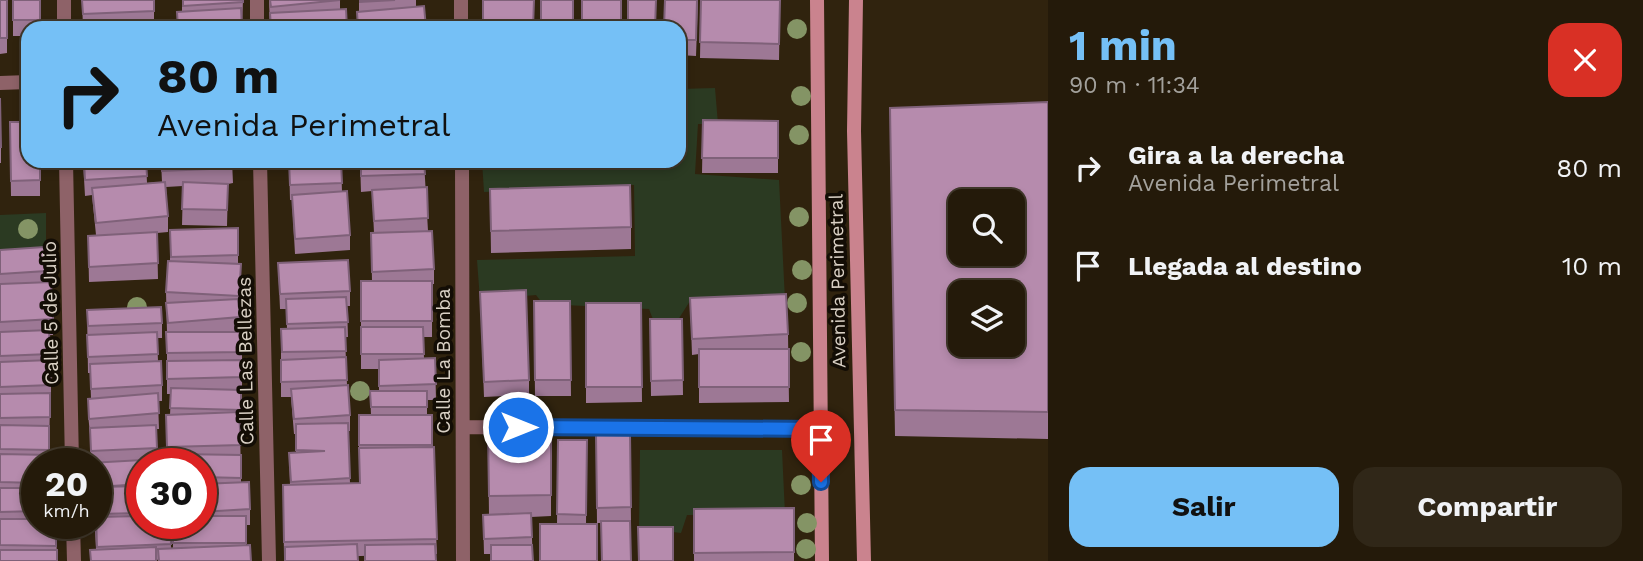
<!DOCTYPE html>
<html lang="es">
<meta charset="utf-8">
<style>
:root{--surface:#241a0a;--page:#302718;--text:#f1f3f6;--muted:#a3a19c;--line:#41382b;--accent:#75c0f6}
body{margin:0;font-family:"Work Sans",sans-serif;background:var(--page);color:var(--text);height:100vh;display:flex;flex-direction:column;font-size:26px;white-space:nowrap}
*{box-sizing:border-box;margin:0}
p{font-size:23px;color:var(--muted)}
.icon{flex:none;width:38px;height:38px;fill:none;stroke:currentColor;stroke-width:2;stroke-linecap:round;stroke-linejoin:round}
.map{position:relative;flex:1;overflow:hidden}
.panel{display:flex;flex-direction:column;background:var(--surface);width:595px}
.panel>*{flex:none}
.hud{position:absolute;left:21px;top:21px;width:665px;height:147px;border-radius:21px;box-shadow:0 4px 10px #0003,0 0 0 2px var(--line);background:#75c0f6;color:#111;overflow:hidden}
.buttons{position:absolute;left:948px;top:189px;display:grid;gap:14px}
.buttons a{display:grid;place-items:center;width:77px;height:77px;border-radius:14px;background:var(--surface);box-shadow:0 4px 10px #0003,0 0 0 2px var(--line);font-size:35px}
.speed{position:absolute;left:21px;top:448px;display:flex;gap:14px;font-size:35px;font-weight:700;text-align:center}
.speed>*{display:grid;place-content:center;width:91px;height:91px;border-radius:50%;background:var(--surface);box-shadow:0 4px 10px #0003,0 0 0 2px var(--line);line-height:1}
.speed small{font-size:18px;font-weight:400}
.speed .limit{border:10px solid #d22;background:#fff;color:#111}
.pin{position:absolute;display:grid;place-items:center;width:60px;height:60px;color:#fff;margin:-72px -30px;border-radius:50% 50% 50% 0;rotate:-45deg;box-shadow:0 0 7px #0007}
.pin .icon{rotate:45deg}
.me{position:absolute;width:77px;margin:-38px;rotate:90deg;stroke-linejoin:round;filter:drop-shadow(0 0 5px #0008)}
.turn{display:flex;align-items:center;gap:24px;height:147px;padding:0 21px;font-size:32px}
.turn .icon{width:91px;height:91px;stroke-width:2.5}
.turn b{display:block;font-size:49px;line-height:60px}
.round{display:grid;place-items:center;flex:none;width:74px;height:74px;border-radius:21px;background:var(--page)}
.summary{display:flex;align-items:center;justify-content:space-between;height:119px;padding:0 21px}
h1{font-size:42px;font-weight:700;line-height:52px;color:var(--accent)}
.button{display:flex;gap:14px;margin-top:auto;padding:14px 21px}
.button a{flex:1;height:80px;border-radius:21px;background:var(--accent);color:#111;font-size:28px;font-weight:700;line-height:80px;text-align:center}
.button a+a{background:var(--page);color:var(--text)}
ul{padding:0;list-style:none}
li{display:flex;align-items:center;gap:21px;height:98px;padding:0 21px}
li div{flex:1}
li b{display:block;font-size:26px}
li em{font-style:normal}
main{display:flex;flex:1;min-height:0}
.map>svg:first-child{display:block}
.green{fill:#2b3a22}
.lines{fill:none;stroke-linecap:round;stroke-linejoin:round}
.minor{stroke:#8e6268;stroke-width:14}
.secondary{stroke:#ca838e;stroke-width:14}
.tree{fill:#849465}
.wall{fill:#9d7895}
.building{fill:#b68bad;stroke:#7f6179;stroke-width:2;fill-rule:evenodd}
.route-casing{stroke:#114b97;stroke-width:18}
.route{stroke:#1a73e8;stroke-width:12}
.labels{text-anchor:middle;stroke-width:7;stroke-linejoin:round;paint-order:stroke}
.street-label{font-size:19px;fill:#d9d0c4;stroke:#130d05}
</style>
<main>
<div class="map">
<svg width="1048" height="561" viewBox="0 0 1048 561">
<rect width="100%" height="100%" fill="#30230e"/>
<path class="green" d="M715,88l3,36h-20l-3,50 84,6 6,120 -95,1 -14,22 -22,-1 -5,-13 -106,-5 -7,-9 -56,5 -3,-40 158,-4 -1,-71 -150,7 -2,-31h197v-72z
M46,213v41l-46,2v-41z
M640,450h142l3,64 -98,1 -6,18 -42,-5z"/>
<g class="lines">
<path class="minor" d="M64,0v28
M257,0v28
M461,0v28
M0,83l28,-1
M66,161l6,303
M260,161l9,400
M462,161l1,400
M463,427l357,2
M73,523l1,38"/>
<path class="secondary" d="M817,0l5,561
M856,0l-2,131 10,430"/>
</g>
<g class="tree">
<circle cx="797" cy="29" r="10"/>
<circle cx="801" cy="96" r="10"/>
<circle cx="799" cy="135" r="10"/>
<circle cx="799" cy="217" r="10"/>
<circle cx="28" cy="229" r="10"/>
<circle cx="802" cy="270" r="10"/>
<circle cx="797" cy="303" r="10"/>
<circle cx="137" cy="307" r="10"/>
<circle cx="801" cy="352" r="10"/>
<circle cx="360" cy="391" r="10"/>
<circle cx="801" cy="485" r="10"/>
<circle cx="807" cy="523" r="10"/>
<circle cx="806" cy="549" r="10"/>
</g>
<path class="wall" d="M0,0h7v53l-7,1z
M13,0h27v28h-12v8h-15z
M82,0h72v27l-71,1z
M182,0h61l-1,28h-65v-16h5z
M269,0h71v9l7,19h-77z
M359,0h57v7l10,21h-69v-16h2z
M698,0l-2,56 -17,-1v-27z
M701,0h79l-1,60 -79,-2z
M0,98l1,49v16h-1z
M1048,102v337l-153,-3 -5,-302z
M703,120l75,1v52h-76z
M10,138l30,23v35h-29z
M83,161h63l1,22 15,-1 -1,-21h71l1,22 -5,1 -1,42 -45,-1 1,-39 -17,1 2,29v16l-11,1 1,46 -69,3 -1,-46 8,-1 -4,-40 -7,1z
M289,161h52l1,31 8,43v15l-55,4 -3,-54h-2z
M360,161h64l4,70 6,38v15h-2v53h-9l1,21h11l1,42h-9v15h5v32l5,107 -153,4 -1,-73h7l-1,-32h7v-19h-2l-3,-37h-10v-68l6,-1 -1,-19h-6l-2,-46 72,28v15h-3l1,31h-3l2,48 3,30v16h-2l2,52h9v-68h12l-1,-24h9v-22h-18v-88h11l-1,-48h3l-2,-42 -11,1z
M490,189l141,38v22l-140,4z
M238,228v36l3,16 -2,31 1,21h2v60l-1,34h-1l1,56 9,27v16h-4v20l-90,15 -60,-11 -1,-19h-4v-7h5v-59l-5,-1 -1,-29 -2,-20v-15l3,-1 -1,-25h-2l-1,-63 75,13v15h-5l1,23 4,24v16h-4l1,28h-2v30l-15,5v59h28l1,25h2v-25h28v-59l-34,-1 -1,-48h4l1,-21h-4v-62l-1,-40 4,-31v-31z
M0,250l46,21v11l7,37v16h-4l2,50v16h-1l-1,54 -12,9v59h19l1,38h-57z
M480,292l49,88v15l-45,2z
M690,298l98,36 1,68 -90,1v-49l-7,1z
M534,301h36l1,95h-36z
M586,303h55l1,99 -56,1z
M650,319h32l1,76 -32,1z
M551,431v85l-20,1 2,44 -42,-7h-7l-1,-39h6l-1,-83z
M596,435h34l1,88h-34z
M558,440h29l-1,84h-29z
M794,508v53h-100v-52z"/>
<path class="building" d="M0,0h7v38h-7z
M13,0h27v20h-27z
M82,0h72v11l-71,3z
M183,0h60v2l-60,4z
M270,0h70l-69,7z
M360,0h35l-35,2z
M483,0h51l-1,28h-50z
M541,0h32v28h-32z
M582,0h39v28h-39z
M628,0h28l-1,28h-27z
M665,0h32l-1,40h-17v-12h-15z
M701,0h79l-1,44 -79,-2z
M424,6l2,22h-68l-1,-16z
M241,8l1,20h-64l-1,-16z
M346,9l1,19h-76l-1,-15z
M0,98l1,49h-1z
M1048,102v310l-153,-2 -5,-302zM961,201h52v53h-52zM961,292h52v53h-52z
M703,120l75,1v37h-76z
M10,122h18v39h12v19l-29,1z
M84,161h62l1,15 -62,4z
M162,161h70l1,7 -71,3z
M289,161h52l1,22 -52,2z
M361,161h63l1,13 -64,2z
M165,182l3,34 -72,7 -4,-35z
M183,182l45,2 -1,26 -45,-1z
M630,185l1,42 -140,4 -1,-42z
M427,187l1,31 -54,3 -2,-31z
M347,191l3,44 -55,4 -3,-44z
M238,228v27l-67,2 -1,-27z
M432,231l2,38 -62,3 -1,-39z
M157,232l1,31 -69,4 -1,-31z
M44,247l2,24 -46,3v-24z
M348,260l2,31 -70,3 -2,-31z
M168,261l73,3 -2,32 -73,-4z
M361,281h71v40h-71z
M51,282l2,37 -53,3v-38z
M526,290l3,90 -45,2 -4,-90z
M786,294l2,40 -96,5 -2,-41z
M346,297l2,25 -61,2 -1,-25z
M238,299l2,18 -72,6 -2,-20z
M534,301h36l1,79h-36z
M586,303h55l1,84h-56z
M161,307l1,16 -74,3 -1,-16z
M650,319h32l1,61 -32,1z
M345,327l1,24 -64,1 -1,-23z
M361,327h62l1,27h-63z
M49,330l1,24 -50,2v-24z
M157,332l1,22 -70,3 -1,-22z
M166,332h76v20l-75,1z
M699,349h90v38h-90z
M346,357l1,23 -66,2v-22z
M435,358l1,26 -57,2v-26z
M50,360l1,25 -51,2v-25z
M241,360l1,17 -75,2v-18z
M161,361l1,24 -71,4 -1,-25z
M348,385l2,30 -56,4 -3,-30z
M171,388l70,2v20l-71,-2z
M370,391h57v16h-56z
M50,393v24l-50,1v-24z
M158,393l1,20 -70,6 -1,-20z
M239,412l2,33 -74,2 -1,-32z
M359,415h73v30h-73z
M348,423l2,55 -59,4 -2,-29 36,-2 -29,-1v-26z
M0,425l49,1v24l-49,-1z
M156,425l1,23 -66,3 -1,-23z
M551,431v64l-62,1 -1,-64z
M596,435h34l1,72 -34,1z
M558,440h29l-1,75 -29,-1z
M434,447l3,92 -153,3 -1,-57 77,-2 -1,-35z
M0,454l50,1 -1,9h-12v19l-37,-1z
M177,454l64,1v23l-40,-1v-13h-24z
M160,459v5h-18v20l-45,3 45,-1v27l-46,1v-50l-7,-1z
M249,482l1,27 -49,3v-28z
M0,488h37v23l-37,1z
M794,508v44l-100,1v-44z
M531,513l1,24 -48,2 -1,-24z
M142,516v7h28l1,21 -74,3 -1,-30z
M201,516h45v27h-73v-20h28z
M0,519h37v4h19v23l-56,-1z
M601,521h29l1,40h-29z
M540,524h57v37h-57z
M638,527h35v34h-34z
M357,544l1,17h-73v-14z
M435,544l1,17h-71v-16z
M250,545l1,16h-92l-1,-12z
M491,545h41l1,16h-42z
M156,547v14h-65l-1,-11z
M0,550h57v11h-57z"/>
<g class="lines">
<g class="route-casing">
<path id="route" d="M518,427l302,2 1,53"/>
</g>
<use href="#route" class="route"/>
</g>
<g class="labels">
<g class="street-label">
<text transform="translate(837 281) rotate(-91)" y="7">Avenida Perimetral</text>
<text transform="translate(50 313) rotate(-91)" y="7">Calle 5 de Julio</text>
<text transform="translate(245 361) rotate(-91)" y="7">Calle Las Bellezas</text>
<text transform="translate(443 361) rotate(-90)" y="7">Calle La Bomba</text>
</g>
</g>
</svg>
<div class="buttons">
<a><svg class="icon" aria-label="search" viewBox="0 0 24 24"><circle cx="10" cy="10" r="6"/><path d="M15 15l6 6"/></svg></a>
<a><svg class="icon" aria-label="layers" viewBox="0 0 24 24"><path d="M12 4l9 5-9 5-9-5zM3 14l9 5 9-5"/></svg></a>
</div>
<div class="speed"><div>20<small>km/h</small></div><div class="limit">30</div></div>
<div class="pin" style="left:821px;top:482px;background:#d93025"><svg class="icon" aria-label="arrive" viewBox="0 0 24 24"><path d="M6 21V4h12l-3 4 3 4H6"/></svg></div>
<svg class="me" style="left:518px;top:427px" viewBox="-20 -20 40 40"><circle r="17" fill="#1a73e8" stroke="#fff" stroke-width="3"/><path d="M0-11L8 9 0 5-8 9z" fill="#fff"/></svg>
<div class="hud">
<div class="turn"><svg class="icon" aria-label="right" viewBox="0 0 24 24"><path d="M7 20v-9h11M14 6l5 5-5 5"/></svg><div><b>80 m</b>Avenida Perimetral</div></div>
</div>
</div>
<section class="panel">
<div class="summary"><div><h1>1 min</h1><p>90 m · 11:34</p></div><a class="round" style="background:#d93025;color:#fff"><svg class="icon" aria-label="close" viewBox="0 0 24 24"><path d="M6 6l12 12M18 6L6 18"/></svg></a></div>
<ul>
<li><svg class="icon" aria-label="right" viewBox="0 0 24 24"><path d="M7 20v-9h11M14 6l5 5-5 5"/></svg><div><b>Gira a la derecha</b><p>Avenida Perimetral</p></div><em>80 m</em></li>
<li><svg class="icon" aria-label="arrive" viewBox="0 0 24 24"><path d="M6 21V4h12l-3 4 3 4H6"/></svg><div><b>Llegada al destino</b></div><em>10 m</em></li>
</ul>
<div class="button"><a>Salir</a><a>Compartir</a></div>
</section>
</main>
